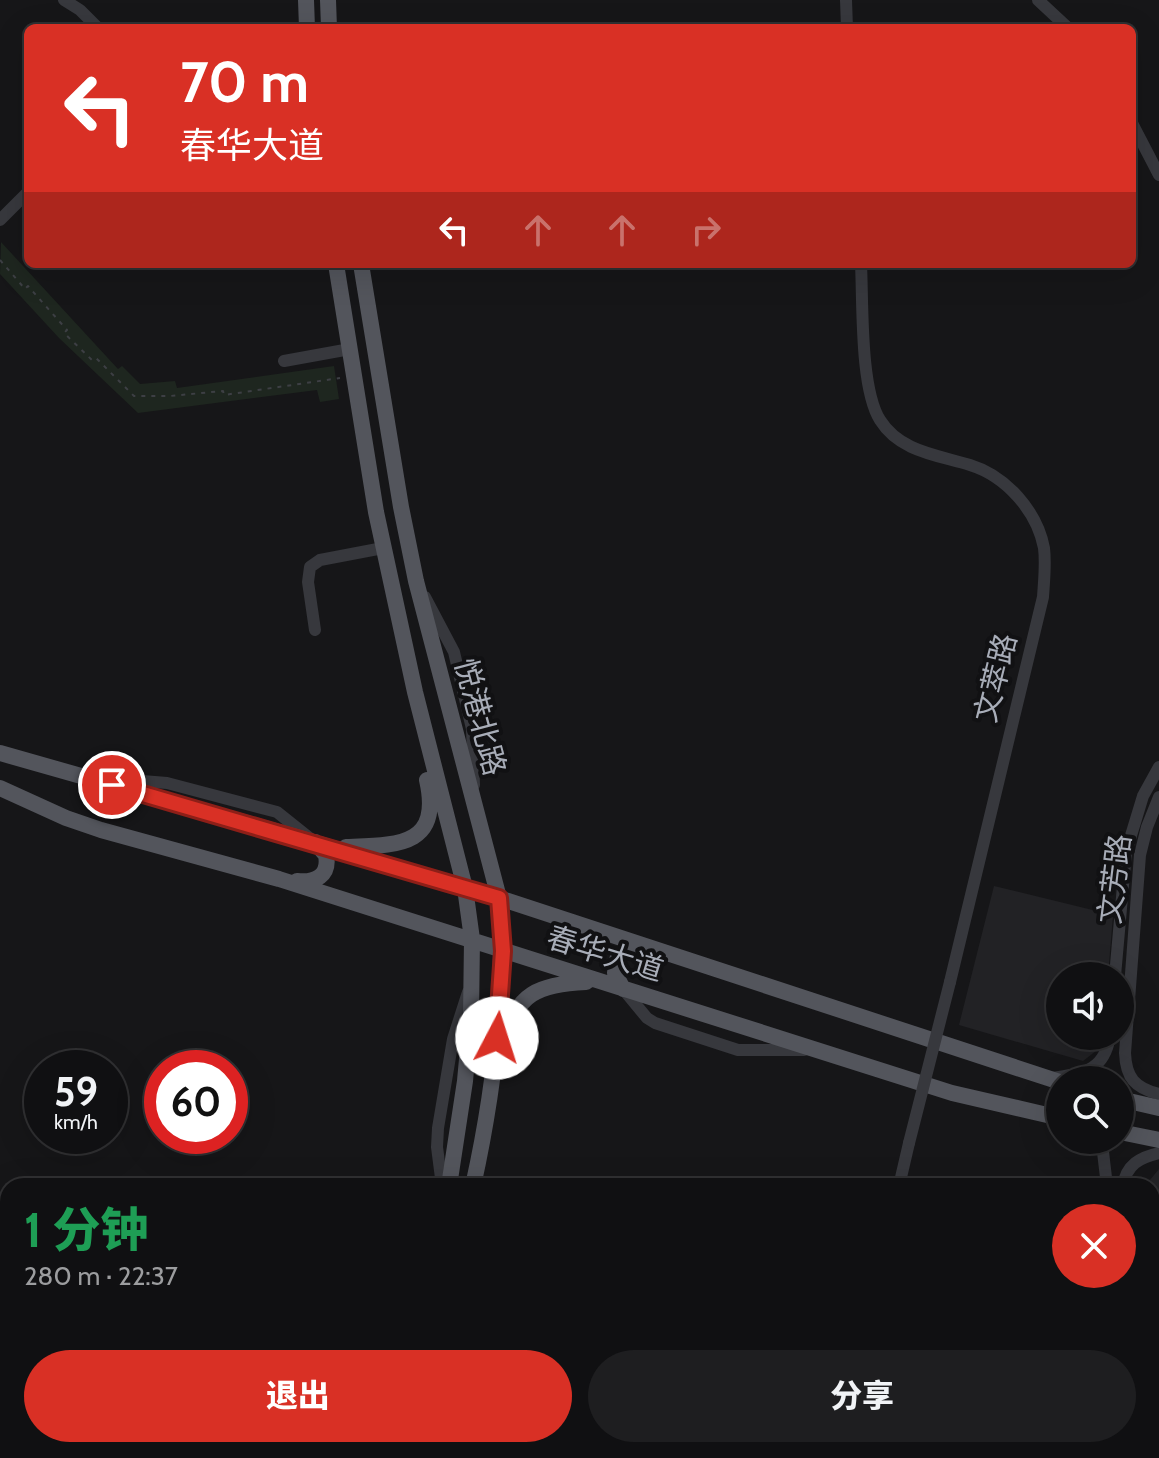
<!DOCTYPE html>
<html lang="zh">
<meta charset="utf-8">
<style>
:root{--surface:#101012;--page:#1e1e20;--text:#f1f3f6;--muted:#9c9d9f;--line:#303032;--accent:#d93025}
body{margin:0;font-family:Cabin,"Noto Sans SC",sans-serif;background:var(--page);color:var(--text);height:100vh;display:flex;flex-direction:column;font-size:30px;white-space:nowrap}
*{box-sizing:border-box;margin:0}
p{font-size:26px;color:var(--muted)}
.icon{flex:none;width:44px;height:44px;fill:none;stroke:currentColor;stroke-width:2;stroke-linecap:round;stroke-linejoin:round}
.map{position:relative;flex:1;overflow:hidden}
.details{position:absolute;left:0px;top:1178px;width:1160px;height:280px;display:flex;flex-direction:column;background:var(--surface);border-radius:24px 24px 0 0;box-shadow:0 8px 32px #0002,0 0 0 2px var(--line)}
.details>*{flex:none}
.banner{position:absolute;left:24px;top:24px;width:1112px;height:244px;border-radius:12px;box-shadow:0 8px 32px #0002,0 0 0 2px var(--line);background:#d93025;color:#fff;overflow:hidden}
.buttons{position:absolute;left:1046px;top:962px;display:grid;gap:16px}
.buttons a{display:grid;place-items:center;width:88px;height:88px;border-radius:50%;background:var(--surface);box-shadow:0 8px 32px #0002,0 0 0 2px var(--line);font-size:40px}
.speed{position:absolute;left:24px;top:1050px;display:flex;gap:16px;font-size:40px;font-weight:700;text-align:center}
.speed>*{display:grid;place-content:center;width:104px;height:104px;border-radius:50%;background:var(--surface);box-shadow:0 8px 32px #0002,0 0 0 2px var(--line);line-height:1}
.speed small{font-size:20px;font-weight:400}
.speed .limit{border:12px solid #d22;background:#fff;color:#111}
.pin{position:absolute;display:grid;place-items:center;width:68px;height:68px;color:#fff;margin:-34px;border:4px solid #fff;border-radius:50%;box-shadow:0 2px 8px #0007}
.me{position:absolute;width:88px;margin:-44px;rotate:5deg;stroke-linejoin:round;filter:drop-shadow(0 0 6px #0008)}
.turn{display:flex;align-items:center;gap:28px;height:168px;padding:0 24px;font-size:36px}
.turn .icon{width:104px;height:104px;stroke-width:2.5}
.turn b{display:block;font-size:56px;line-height:68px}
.lanes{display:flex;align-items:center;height:76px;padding:0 24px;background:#0003;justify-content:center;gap:40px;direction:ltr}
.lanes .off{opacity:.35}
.round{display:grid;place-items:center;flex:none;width:84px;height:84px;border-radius:42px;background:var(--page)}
.headline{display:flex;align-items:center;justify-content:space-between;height:136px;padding:0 24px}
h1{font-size:48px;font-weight:800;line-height:60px;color:#1e9e55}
.primary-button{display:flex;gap:16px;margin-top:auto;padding:16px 24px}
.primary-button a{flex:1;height:92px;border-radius:48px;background:var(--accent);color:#fff;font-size:32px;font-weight:800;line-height:92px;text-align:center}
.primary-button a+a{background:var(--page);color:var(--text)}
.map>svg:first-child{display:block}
.built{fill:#222225}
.green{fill:#1e261f}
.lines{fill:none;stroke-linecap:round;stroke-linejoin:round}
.path{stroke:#3d3f44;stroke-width:2;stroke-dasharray:4 6;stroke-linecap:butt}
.minor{stroke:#37383d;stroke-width:12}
.major{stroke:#53555c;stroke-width:16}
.minor-bridge{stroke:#37383d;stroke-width:12}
.route-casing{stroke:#8d1f18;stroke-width:20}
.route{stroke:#d93025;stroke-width:14}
.labels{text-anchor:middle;stroke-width:8;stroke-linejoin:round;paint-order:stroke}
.street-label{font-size:30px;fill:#a8adb8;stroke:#111113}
</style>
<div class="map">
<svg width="1159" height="1458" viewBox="0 0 1159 1458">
<rect width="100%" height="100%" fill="#161618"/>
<path class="built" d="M994,886l119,29 -5,61h-48v60h42l-1,11 -18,14 -124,-36z
M1159,1169v92l-6,2 -1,-77h-7z
M159,1450h208l-2,8h-175z"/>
<path class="green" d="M1,242l117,127 4,-3 18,18 35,-3 2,7 157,-22 5,33 -19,3 -3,-12 -179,23 -79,-75 -59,-64z
M0,1373l8,2v75h151l31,8h-190z"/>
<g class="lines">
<path class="path" d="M0,260l25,29 3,-3 39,44 -3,3 28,27 4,-2 38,38h36l53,-5 1,4 116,-17"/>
<path class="minor" d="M64,0l16,10 18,18
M846,0l1,28
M1038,0l30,28
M1132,123l27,52
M0,220l28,-28
M861,264c2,40 -1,124 19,156 20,32 58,35 90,45 36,11 67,46 74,83 2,16 0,33 -1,49l-93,385
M284,361l66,-12
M425,597l29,55 18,77 2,56
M315,630l-7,-48 2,-15 10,-7 63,-12
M105,778l62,5 110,29 35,28
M1159,797l-12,30 -7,28 -15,198c1,25 10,35 34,41
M1115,976l11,-124 17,-56 16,-29
M623,989l24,29 8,5 83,27h66
M1052,1078c31,-5 52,-6 58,-42
M1092,1140l11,12 4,34
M442,1186l-5,-39 1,-19 15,-89 15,-47
M899,1186l10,-43
M1123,1186c3,-21 17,-29 36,-33
M0,1271l8,2
M1152,1318l7,31
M1152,1349l7,16
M564,1450l21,8
M862,1458l5,-8"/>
<path class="major" d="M306,0l1,28
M328,0l1,28
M336,264l40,248 39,180 50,196 7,51 -1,77 -6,65 -16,105
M361,264l40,243 15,74 83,317c7,97 -5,193 -26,288
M0,753l296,84 203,61 561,184
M0,788l66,30 35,12 178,49 673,214 108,25
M346,847c51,-2 96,0 81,-67
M297,881c18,2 33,-5 29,-26l-11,-13
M623,989l-8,-16 3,-17 13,-9 12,1
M507,1042c6,-49 34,-58 79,-60
M1120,1099l39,9
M1120,1132l39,8
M379,1458l3,-8
M404,1458l2,-8"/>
<path class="minor-bridge" d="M909,1143l41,-161"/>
</g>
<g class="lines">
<g class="route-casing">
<path id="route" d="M112,785l387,113 4,53 -6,87"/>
</g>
<use href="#route" class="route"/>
</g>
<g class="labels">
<g class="street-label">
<text transform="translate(996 678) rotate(-76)" y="10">文萃路</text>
<text transform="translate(480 717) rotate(75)" y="10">悦港北路</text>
<text transform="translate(1115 879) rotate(-83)" y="10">文芳路</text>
<text transform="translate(605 954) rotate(17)" y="10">春华大道</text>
</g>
</g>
</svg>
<div class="buttons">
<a><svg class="icon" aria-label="sound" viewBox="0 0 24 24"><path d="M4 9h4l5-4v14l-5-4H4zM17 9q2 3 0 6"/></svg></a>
<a><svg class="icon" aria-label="search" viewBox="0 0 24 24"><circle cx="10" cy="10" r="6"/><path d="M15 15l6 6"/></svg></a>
</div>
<div class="speed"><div>59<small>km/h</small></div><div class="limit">60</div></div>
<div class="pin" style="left:112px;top:785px;background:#d93025"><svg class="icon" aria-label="arrive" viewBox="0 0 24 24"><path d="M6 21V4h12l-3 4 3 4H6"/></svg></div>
<svg class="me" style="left:497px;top:1038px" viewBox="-20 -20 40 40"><circle r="19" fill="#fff"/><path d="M0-13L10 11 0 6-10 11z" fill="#d93025"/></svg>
<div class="banner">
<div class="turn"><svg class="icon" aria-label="left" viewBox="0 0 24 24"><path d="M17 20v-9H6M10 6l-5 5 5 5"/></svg><div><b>70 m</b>春华大道</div></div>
<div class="lanes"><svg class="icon" aria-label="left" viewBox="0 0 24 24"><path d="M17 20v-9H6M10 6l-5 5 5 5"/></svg><svg class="icon off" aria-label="ahead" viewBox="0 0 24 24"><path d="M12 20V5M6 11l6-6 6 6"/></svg><svg class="icon off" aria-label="ahead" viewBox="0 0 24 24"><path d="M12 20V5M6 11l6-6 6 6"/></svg><svg class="icon off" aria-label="right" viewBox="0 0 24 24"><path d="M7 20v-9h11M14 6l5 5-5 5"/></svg></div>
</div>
<section class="details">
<div class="headline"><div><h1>1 分钟</h1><p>280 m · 22:37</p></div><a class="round" style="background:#d93025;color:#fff"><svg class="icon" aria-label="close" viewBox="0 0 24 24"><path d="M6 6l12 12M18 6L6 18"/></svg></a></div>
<div class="primary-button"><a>退出</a><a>分享</a></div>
</section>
</div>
